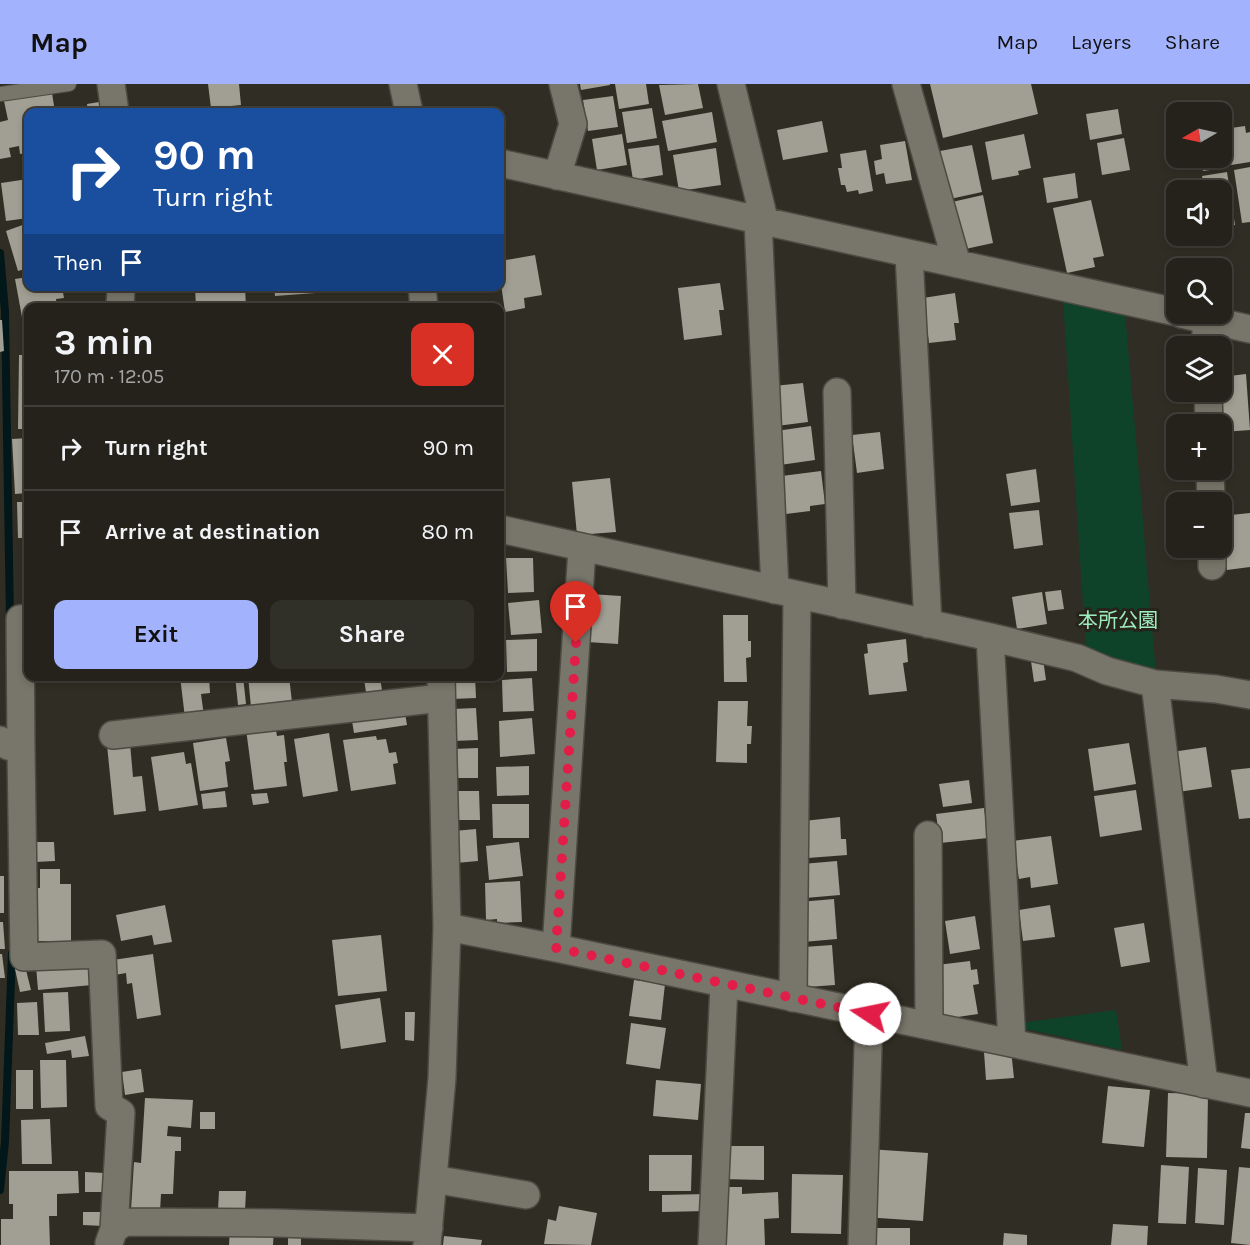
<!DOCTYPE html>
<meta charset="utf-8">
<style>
:root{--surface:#24221b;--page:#302f28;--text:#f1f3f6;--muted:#a3a4a3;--line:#413f3a;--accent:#a3b2fd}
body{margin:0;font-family:Karla,"Noto Sans JP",sans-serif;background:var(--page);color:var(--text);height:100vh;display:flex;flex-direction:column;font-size:22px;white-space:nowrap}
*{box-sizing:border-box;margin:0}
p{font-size:20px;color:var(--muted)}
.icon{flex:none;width:33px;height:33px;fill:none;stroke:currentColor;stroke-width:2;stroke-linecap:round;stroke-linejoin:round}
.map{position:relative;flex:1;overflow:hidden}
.side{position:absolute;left:24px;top:219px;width:480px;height:378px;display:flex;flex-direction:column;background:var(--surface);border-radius:12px;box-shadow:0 3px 9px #0003,0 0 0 2px var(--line)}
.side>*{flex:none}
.top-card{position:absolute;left:24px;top:24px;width:480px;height:183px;border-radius:12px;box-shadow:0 3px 9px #0003,0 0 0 2px var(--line);background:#1a4fa0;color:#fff;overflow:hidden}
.needle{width:39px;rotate:261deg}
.fabs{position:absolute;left:1166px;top:18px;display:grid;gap:12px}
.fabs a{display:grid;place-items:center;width:66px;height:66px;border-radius:12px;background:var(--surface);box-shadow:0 3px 9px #0003,0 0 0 2px var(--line);font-size:30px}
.pin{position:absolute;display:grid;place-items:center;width:51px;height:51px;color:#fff;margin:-62px -26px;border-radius:50% 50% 50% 0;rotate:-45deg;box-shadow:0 0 6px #0007}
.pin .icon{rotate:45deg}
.me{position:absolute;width:66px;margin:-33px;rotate:281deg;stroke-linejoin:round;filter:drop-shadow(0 0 4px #0008)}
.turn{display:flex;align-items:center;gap:21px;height:126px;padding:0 30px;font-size:27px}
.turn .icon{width:78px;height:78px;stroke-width:2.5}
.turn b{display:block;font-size:42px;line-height:51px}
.then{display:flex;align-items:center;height:57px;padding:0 30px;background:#0003;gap:12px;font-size:22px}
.round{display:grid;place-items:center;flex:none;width:63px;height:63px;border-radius:12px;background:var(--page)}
.summary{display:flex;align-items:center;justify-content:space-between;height:102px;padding:0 30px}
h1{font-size:36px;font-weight:700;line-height:45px}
.button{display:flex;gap:12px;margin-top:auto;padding:12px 30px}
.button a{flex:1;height:69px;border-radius:12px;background:var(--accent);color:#111;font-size:24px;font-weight:700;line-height:69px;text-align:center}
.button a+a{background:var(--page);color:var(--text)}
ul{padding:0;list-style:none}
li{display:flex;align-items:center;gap:18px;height:84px;padding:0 30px;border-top:2px solid var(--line)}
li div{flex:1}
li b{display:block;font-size:22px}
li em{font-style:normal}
header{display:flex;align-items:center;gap:36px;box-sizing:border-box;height:84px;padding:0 30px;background:var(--accent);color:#111}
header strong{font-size:28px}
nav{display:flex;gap:33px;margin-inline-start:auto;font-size:21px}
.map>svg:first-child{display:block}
.green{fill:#0f4329}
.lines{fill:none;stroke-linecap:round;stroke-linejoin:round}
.stream{stroke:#021719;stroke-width:8}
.building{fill:#a19e93}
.service-casing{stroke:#4c4a42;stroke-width:16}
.minor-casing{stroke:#4c4a42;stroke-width:30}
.service{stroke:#78756a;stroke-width:14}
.minor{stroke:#78756a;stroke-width:27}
.route{stroke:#e11d48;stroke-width:10;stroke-dasharray:0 18}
.labels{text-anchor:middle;stroke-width:6;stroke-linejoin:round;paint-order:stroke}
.park-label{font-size:20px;fill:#9decbd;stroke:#26241b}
</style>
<header>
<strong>Map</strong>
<nav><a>Map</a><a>Layers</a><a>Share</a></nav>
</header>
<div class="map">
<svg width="1250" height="1161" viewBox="0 0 1250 1161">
<rect width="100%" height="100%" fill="#302e24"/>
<path class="green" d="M1063,215l62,13 31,362 -70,-23z
M1116,926l6,40 -101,-22 -1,-5z"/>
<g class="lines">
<path class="stream" d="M0,169l5,58 5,309
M0,1106l5,-48 7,-189"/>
</g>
<path class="building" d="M208,0h31l2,21 -30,3z
M580,0h30v1l-29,5z
M615,0h31l3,20 -30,5z
M698,0l5,24 -38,7 -6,-30z
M930,0h101l7,30 -95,24z
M52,9l3,19h-27v41l-8,1 -1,-8 -10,2 2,9 -11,2v-37l8,-2 -4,-19z
M613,12l5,31 -30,4 -5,-31z
M105,17l2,11h-19l-1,-8z
M258,24l1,4h-24v-1z
M652,24l5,30 -30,5 -5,-31z
M1118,25l4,25 -32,6 -4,-26z
M712,28l5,30 -49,9 -6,-30z
M822,37l6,31 -45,8 -6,-30z
M1245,42l1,7 4,-1v30l-19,3 -5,-29 7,-1 -2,-7z
M622,50l5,31 -30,5 -5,-31z
M1024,50l7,34 -13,3 1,4 -27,5 -7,-38z
M1124,54l6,32 -28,5 -5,-32z
M905,57l7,39 -26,4 -2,-11 -8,2 -2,-14 8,-2 -2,-14z
M659,61l4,30 -30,5 -5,-31z
M972,61l10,47 -32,7 -10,-48z
M716,64l5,37 -42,6 -6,-36z
M866,66l7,41 -14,3 -1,-4 -11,2 -2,-7h-4l-3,-17h4l-2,-14z
M1201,74h22l1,10 -21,3z
M1250,83v55l-8,1 -8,-53z
M1227,88l8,53 -14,2v-37h-16l-3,-14z
M1075,89l3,25 -31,5 -4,-25z
M28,95v39l-22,3 -5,-38z
M983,111l10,48 -32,7 -9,-48z
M1091,116l13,56 -11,2 2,9 -28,6 -14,-65z
M28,139v45l-10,3 -12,-40z
M535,171l7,40 -18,3 1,10 -20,4 -5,-35v-16z
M28,193v9h25v2l9,-1 2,11 -8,1 1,9h-29v30l-2,1 -11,-60z
M720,199l4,27h-5l3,25 -38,5 -6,-52z
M195,202h50l1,22h-50z
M274,202h55v6l-54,4z
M955,209l4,30h-5l2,17 -27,3 -6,-45z
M0,236h2l2,31 -4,1z
M19,271h9v74h-10z
M1246,290l4,56 -27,2 -4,-40h2v-15z
M803,299l5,39 -39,5 -5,-40z
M811,342l4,34 -42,6 -4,-34z
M880,348l4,37 -27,4 -5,-38z
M28,354v55l-13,1 -3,-55z
M1036,385l4,33 -29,4 -5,-32z
M821,387l4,33 -15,2v5l-40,5 -4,-38z
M610,394l6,54 -39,3 -5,-53z
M17,418h11v36h-10z
M1039,426l4,35 -29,4 -5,-36z
M1250,429v54l-23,3 -3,-20 8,-1 -2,-14h-8l-1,-19z
M506,474h27l1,34 -26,1z
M22,475h6v41h-5z
M1061,506l3,19 -16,2 -3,-19z
M1042,508l5,32 -30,5 -5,-32z
M590,510l31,2 -3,48 -31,-2z
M539,516l3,33 -31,2 -3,-32z
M723,531h25v26h3v16l-5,1 1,24h-23z
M537,555v32l-30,1 -1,-32z
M906,555l2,23 -5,1 4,28 -38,4 -5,-41 4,-1 -1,-9z
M1043,575l3,21 -12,2 -3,-21z
M180,592h29l1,17 -9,1 3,22 -19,2z
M235,592h8l3,28 -8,1z
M248,592h41l3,26 -41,5z
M453,592h22l1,22 -24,1z
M380,593l3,20 -16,2 -3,-20z
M532,594l2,33 -31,1 -1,-32z
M718,617h30l-1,25h5l-1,18h-4v19l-31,-1z
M476,624l2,32 -25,1 -1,-32z
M405,629l2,12 -53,8 -2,-12z
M532,634l3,36 -35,3 -1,-36z
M275,641l2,11 7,-1 3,27h-3l3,24 -33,4 -8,-61z
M329,649l9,58 -35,6 -9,-58z
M376,652l1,4 9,-1 3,14 7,-1 2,11 -5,1 3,20 -45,7 -8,-51z
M226,654l4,23 -5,1 3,25 -28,4 -7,-48z
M130,659l3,34 9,-1 4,35 -32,4 -7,-70z
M1129,659l7,41 -42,7 -6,-42z
M1206,663l6,40 -34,5 -6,-40z
M478,664v30h-25v-29z
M184,668l2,12 5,-1 7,42 -39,6 -8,-54z
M529,682v29l-32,1 -1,-29z
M1250,684v50l-11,1 -8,-49z
M969,696l3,23 -29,4 -4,-23z
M1136,706l6,40 -42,7 -6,-41z
M225,707l2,16 -24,2 -2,-15z
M454,707h25l1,29h-26z
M267,709l2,10 -16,2 -2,-11z
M492,720h37v34h-36z
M984,724l4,30 -48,5 -4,-29z
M840,733l1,22h5l1,16 -39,3 -4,-37z
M476,745l2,32 -22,2 -2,-32z
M1051,752l7,48 -27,4 -1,-11 -11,2 -6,-38z
M34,758h20l1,19 -20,1z
M519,758l4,34 -34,4 -3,-34z
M837,777l3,34 -35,3 -3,-34z
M40,785h20v15h11v57h-36l-1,-53h6z
M0,792h4v37h-4z
M520,797l2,41 -25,1v-4l-11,1 -1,-37z
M834,815l3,40 -34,3 -4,-40z
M165,821l7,37 -18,3 -2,-10 -31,6 -5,-26z
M1050,821l5,32 -32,4 -4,-31z
M975,832l5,33 -30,5 -5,-33z
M0,838h3l2,27h-5z
M1144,839l6,39 -29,5 -7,-39z
M381,851l6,56 -49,5 -6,-56z
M832,861l3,40 -28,2 -3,-40z
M0,870h2l3,24h-5z
M153,870l8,61 -24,4 -5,-36 -5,1 -1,-11 -11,2 -2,-15z
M90,877l2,24 -54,5 -2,-24z
M970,877l1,9 6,-1 2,15 -6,1 5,29 -34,5 -7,-54z
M25,882l6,24 -11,2 -5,-23z
M634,896l31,4 -4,36 -32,-4z
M68,908l2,39 -25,1 -2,-39z
M380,914l6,44 -45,7 -6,-44z
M37,918l2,33h-21l-1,-32z
M405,928h10l-1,29 -9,-1z
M631,939l35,5 -6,41 -34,-5z
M85,952l4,20 -17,2 -1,-8 -24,4 -2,-11z
M1011,966l3,28 -28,2 -2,-28z
M40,976h26l1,47 -26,1z
M141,985l3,23 -19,3 -3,-23z
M16,986h17v39h-17z
M656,996l45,4 -3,36 -45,-4z
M1108,1002l42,4 -6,57 -42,-4z
M1168,1009l40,1 -1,64 -41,-1z
M145,1014l48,2 -2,28 -23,-2 -1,10 14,1v14h-6l-2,43h-12l-1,18 -29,-2 3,-48 7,1z
M200,1028h15v17h-15z
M1245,1029h5v36l-9,-1z
M50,1035l2,45h-30l-1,-44z
M721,1062h43v34l-43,-1z
M868,1065l60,4 -5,68 -59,-4z
M649,1071h43l-1,36h-42z
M1161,1081l28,2 -3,57 -28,-1z
M1239,1083l11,1v77l-19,-2z
M1198,1084l29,2 -3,55 -29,-2z
M9,1087h69l1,22 -22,1v22h-8l1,29h-49v-26h12v-15h-4z
M85,1088l20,1 -1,19h-19z
M792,1090l51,1 -2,59 -50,-1z
M724,1103h18v7l36,-2 1,26 -15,1 1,26h-44z
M219,1107h27l-1,20 -27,-1z
M707,1110v17l-45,1v-17z
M559,1122l38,7 -6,32 -47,-1 4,-25 8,2z
M83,1128h20v14l-20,-1z
M1113,1140l35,2 -1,19h-36z
M230,1144l44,1 -1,16h-44z
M877,1144h33v17h-34z
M301,1146v15h-13v-7h-10v-7z
M1004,1149l23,2v10h-24z
M444,1152l38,4 -1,5h-38z"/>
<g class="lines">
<g class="service-casing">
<path id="service" d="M0,10l69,-10"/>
</g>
<g class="minor-casing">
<path id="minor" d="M111,0l4,28
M403,0l6,28
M731,0l34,139
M906,0l51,180
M500,79l676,149
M557,92l16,-52 -10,-40
M758,137l17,369
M909,170l19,370
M422,202l2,22
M120,224l1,-22
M1181,230l69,15
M1206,235v27
M837,308l5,213
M1208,308l1,32
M1210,386l1,32
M500,445l490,108 87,21 30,13 48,13 61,5 34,6
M1212,464v18
M990,553l22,406
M1155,600l49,400
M113,651l328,-37
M0,656l8,6 13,3 3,208 78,-3 7,152 12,7 -7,116
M21,665l-1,-130 8,-1
M928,751l1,191
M447,843l109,21 694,145
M556,864l26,-399
M793,914l4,-403
M433,1095l93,16
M109,1159l5,-14 11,-7 152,1 152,5
M427,1161l15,-167 5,-151 -6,-251
M712,1161l12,-260
M862,1161l7,-231"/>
</g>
<use href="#service" class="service"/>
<use href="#minor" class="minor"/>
</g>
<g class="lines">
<path class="route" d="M576,559l-20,305 314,66"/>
</g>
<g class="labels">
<g class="park-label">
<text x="1118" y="543">本所公園</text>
</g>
</g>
</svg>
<div class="fabs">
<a><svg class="needle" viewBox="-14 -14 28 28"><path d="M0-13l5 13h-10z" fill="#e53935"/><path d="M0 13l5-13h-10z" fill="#a3a4a3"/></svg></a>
<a><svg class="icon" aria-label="sound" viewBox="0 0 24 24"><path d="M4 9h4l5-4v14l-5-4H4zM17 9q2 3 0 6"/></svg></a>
<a><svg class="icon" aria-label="search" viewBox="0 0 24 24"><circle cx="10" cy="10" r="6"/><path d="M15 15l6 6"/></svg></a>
<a><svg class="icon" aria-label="layers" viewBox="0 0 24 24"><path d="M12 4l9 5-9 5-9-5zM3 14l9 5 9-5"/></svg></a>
<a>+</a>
<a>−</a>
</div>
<div class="pin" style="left:576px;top:559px;background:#d93025"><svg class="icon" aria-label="arrive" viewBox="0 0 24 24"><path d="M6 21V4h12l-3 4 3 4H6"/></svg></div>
<svg class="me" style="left:870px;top:930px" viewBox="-20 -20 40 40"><circle r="19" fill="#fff"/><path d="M0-13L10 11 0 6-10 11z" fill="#e11d48"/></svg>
<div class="top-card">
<div class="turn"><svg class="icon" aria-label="right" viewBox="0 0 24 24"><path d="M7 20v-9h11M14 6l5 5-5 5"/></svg><div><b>90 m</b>Turn right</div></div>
<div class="then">Then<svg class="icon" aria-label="arrive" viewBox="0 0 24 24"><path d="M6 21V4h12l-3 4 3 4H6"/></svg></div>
</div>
<section class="side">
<div class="summary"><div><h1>3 min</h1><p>170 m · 12:05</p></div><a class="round" style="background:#d93025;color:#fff"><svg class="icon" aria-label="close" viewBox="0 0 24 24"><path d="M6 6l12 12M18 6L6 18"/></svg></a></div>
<ul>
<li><svg class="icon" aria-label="right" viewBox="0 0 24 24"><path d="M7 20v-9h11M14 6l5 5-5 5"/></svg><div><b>Turn right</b></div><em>90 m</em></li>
<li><svg class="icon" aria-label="arrive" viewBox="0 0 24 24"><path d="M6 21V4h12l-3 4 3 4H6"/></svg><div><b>Arrive at destination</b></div><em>80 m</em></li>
</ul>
<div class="button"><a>Exit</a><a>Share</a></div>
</section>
</div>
